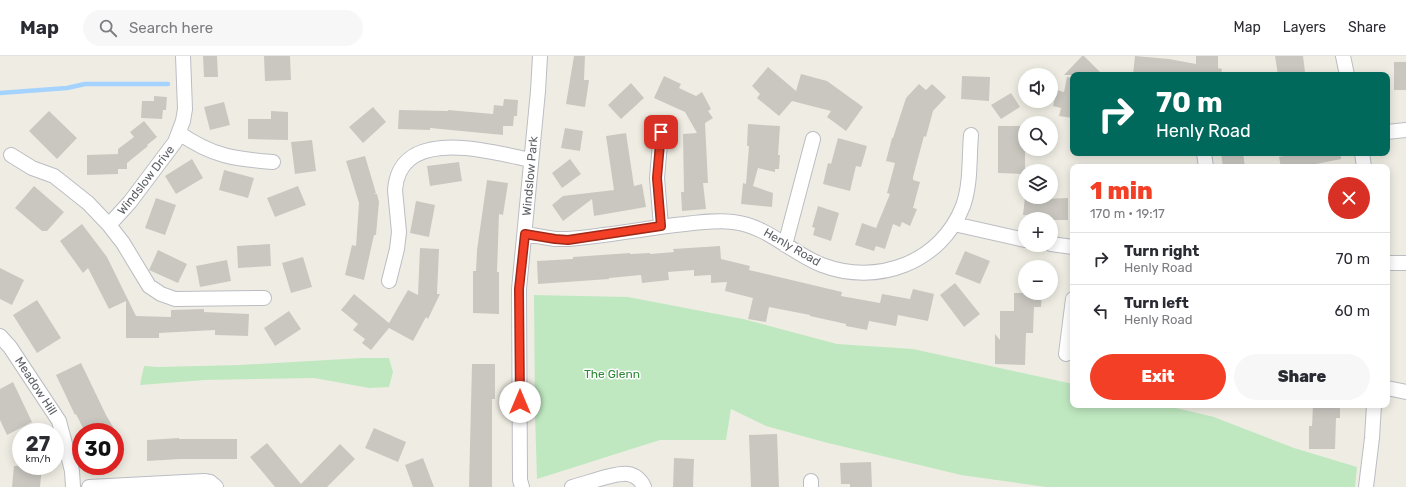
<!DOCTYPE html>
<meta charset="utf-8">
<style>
:root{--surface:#fff;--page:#f7f7f7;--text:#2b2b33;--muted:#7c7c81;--line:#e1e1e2;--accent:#f23f26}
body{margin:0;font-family:Rubik,sans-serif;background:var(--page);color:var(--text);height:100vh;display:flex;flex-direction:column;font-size:15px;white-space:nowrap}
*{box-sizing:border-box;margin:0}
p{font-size:13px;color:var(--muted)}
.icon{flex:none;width:22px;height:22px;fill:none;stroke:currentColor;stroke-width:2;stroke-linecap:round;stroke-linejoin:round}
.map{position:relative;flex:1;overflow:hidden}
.panel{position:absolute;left:1070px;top:108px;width:320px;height:244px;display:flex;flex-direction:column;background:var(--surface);border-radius:8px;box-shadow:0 2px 10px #0003}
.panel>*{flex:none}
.hud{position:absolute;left:1070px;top:16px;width:320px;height:84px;border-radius:8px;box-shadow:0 2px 10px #0003;background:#00695c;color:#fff;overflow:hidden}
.tools{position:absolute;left:1018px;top:12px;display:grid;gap:8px}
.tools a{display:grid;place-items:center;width:40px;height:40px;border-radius:50%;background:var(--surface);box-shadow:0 2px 10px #0003;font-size:20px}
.speed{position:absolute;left:12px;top:367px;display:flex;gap:8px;font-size:20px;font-weight:700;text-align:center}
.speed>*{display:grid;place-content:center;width:52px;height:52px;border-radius:50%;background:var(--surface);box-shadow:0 2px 10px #0003;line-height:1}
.speed small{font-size:10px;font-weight:400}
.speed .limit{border:6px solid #d22;background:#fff;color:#111}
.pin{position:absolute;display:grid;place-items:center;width:34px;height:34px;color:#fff;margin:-17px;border-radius:8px;box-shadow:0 2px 6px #0006}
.me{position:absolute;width:44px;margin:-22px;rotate:0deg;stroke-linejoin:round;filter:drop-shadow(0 0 3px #0008)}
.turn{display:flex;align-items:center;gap:14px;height:84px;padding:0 20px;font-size:18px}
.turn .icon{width:52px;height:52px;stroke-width:2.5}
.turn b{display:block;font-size:28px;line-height:34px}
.round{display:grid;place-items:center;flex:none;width:42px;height:42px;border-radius:21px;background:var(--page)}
.summary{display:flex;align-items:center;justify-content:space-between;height:68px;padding:0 20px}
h1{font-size:24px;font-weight:800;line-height:30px;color:var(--accent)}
.action{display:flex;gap:8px;margin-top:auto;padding:8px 20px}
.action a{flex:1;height:46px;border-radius:24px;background:var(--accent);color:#fff;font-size:16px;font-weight:800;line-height:46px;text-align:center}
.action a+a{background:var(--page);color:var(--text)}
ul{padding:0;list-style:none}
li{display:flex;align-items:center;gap:12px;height:52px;padding:0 20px;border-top:1px solid var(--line)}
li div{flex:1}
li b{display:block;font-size:15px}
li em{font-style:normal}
header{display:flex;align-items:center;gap:24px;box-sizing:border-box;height:56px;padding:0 20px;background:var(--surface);border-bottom:1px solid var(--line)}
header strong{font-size:19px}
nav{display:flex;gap:22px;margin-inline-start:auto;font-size:14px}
.search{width:280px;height:36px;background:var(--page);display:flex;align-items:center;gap:10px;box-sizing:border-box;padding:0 14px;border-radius:22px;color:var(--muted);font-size:15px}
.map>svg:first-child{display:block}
.green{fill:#bfe8c0}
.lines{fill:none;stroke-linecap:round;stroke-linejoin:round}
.stream{stroke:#a4d3ff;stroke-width:4.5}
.building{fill:#cac7c1}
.minor-casing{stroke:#bbbdc3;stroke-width:16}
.minor{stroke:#fff;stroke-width:14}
.route-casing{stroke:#9d2919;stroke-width:10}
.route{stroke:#f23f26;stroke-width:7}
.labels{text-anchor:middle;stroke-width:3;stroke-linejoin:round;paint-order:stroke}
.street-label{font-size:12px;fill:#5c5f65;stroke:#fff}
.park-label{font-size:12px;fill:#308738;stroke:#fff}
</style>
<header>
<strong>Map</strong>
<div class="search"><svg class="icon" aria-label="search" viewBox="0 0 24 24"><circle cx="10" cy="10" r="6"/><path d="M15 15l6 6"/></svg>Search here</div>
<nav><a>Map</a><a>Layers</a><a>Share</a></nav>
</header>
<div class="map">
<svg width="1406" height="431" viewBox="0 0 1406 431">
<rect width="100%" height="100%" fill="#efede3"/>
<path class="green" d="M534,239l94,2 115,22 94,25 76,5 160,35v21h90l51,12 80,31 63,19 -2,20h-309l-85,-12 -137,-33 -58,-16 -35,-17 -5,31h-66l-123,39 -2,-64z
M362,302h27l4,14 -4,15 -20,1 -55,-10 -109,2 -65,5 4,-19 14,1 82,-2z"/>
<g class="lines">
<path class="stream" d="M0,37l67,-5 18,-4h83"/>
</g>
<path class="building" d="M203,0h14l1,21h-14z
M264,0h26l1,24 -26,1z
M574,0h11l-1,24h5l-4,27 -19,-3z
M1082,0h2l19,19h-39z
M1135,0l34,3 27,5v-8h22v12l4,1 -1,6h-88z
M1275,0h28l2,16 -27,3z
M1394,6h12v28h-12z
M768,11l28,24 5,-17 26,7 36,26 -17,24 -19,-14 4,-6 -39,-10 -13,15 -22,-18 3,-4 -8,-8z
M664,20l17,8 -2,4 17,8 6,-4 9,17 -3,2 5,7 -8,5 3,60h-5l3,26 -24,2 -1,-19h3l-1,-58 14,-1 -12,-21 -31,-14z
M962,20l28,1 -1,24 -28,-2z
M1067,21l6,1v40l-14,-2 2,-8 -8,-2 4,-16 7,2z
M631,27l13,15 -23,21 -13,-14z
M919,28l7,6 6,-6 14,13 -13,14 -7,26 -2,-1 -11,41v3l7,2 -7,26 4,1 -7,17 -8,-4 -2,5 -7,-3 -8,25 -9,-3 -2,5 -19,-6 7,-22 14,5 14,-34 -3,-1 8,-30 -9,-2 6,-23h1l13,-40z
M1011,37l9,14 -19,12 -10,-14z
M154,40l13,1 -1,13h-3l-1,9 -21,-1 1,-17h12z
M504,43l14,1 -1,16h-3l-1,10h-10v9l-73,-7v2l-32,-1 1,-19 49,1v-1l45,4 1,-9 9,1z
M224,46l6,23 -20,5 -6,-23z
M373,51l13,15 -23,21 -14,-16z
M49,55l28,27 -20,21 -28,-28z
M271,55l17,1v28l-40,-1v-20h23z
M144,65l13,16 -10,8 1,1 -21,17v6h-9v5l-31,1v-20l31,-1v-5l16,-12 -4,-5z
M748,68l32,2 -2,29h2l-1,14h-4v3l-17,-4 -5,18 20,7 -1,14 -31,-3 2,-21 3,1 3,-38h-2z
M998,70h22v20h5v28l-27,-1z
M565,72l18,3 -3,20 -19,-3z
M626,77l8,53 8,-2 4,23 -52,9 -2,-17 -29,22 -11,-16 11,-9 51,-6 -8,-54z
M838,82l29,8 -6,21 -5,-1 -6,25 -27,-7 5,-21 3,1z
M312,84l4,31 -21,3 -4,-32z
M1221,97h22l2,14h-22z
M1297,97h44v6l-40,8h-20l-2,-10z
M365,100l11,37 -2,1h3l2,8 -3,33h-2l-10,45 -19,-5 7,-30 4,1 3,-43 -13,-42z
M192,103l11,19 -27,16 -11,-18z
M570,103l11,15 -19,14 -10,-15z
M459,106l3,19 -32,5 -3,-20z
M224,114l30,8 -6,20 -29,-8z
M487,124l21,3 -5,32 -4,-1 -2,58h2v42l-26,-1v-42h3l1,-21z
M34,130l30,26 -17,19h-5l-27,-23z
M298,130l8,19 -31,12 -8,-19z
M1025,141h18v2l25,-1v22h-17v-2l-28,-3z
M156,142l20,7 -11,30 -20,-7z
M416,145l19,4 -6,32 -19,-4z
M818,150l21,7 -8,28 -18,-6 2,-7 -3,-1z
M82,168l25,33 29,59 35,1v-7l33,-1v3l45,2 -1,22 -33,-1v-5l-56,3v5h-33v-37l-17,8 -21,-41 -5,5 -23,-32z
M270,188l1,22 -33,2 -1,-22z
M720,190l1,13 29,7 -1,4 93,22 -1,4 39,7 2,-9 28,5 3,-10 21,5 -6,27 -30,-6 -2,11 -27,-5 -2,9 -21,-4v-2l-36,-8v-1l-41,-8 -3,15 -18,-3 5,-21 -28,-7 2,-9 -16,1v-8l-17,1v-6l-26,2 1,8 -27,3 -1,-8 -32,3v1l-71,5 -1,-23 36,-2v-2l57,-4v1l20,-1v1l24,-2 -1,-3z
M420,192l19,1 -2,45h3l-12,25 -2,-2 -13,24 -24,-13 -18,22 -9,-7 3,-4 -12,-9 5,-6 -17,-14 13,-16 35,29 19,-33 10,5z
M158,194l29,14 -9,19 -29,-13z
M965,195l25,10 -10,23 -25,-10z
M303,201l9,30 -21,6 -9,-30z
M227,204l4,21 -31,6 -4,-21z
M0,212l24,12 -12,25 -12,-6z
M955,227l25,31 -16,13 -24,-32z
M1014,237h28l-1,14h-7l-1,26h-7l-1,32 -30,-1v-30l5,6v-29h14z
M37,244l24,38 -24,15 -24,-38z
M289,255l12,18 -26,17 -11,-18z
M81,307l25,52 10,17h-31l-9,-18 -1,1 -19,-40z
M472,308h23v35h-3v88h-23z
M13,326l19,40 -25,13 -7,-15v-31z
M1313,349h27v13h-4l-1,31h-26v-23h3z
M374,372l32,14 -8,20 -33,-14z
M777,378l2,53h-28l-2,-52z
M179,382v1h58v20h-57l-33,2v-21z
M267,387l34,41 39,-40 15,15 -28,28h-52l-25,-30z
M423,402l11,29h-21l-8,-22z
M674,402l20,1 -1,28h-20z
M871,406l1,25h-22v-3h-9l-1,-21z
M14,410h28l-2,21h-28z"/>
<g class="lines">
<g class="minor-casing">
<path id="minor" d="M1343,0l4,19
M661,76l-4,46 4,48
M1387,76l19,-2
M179,77c33,23 55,26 94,29
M1204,97l2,14
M1362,97l2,14
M11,99l21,13 22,8 34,27 21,22 14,18 26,43 12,8 14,5 89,-1
M954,168l71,16
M109,169l21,-23 45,-60 8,-21 2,-12 -2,-53
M525,178l30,5h13c39,-3 78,-11 117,-15 16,-2 32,-4 48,-2 35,4 58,31 89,43 55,21 119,-2 141,-59 8,-22 6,-48 8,-71
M1051,188l22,3
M785,189l28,-106
M1387,207h19
M389,225l8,-32 2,-17 -4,-42c5,-65 96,-38 136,-30
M0,280l10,11 49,74 9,34 4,16 1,16
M1066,298l7,-55
M1387,332l19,4
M811,425v6
M89,431l115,-6 6,1 6,5
M522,431l-2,-7 -1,-191 19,-198 2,-35
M572,431c13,-3 44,-15 56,-13 7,1 13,6 16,13
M1366,431l6,-49 2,-33"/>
</g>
<use href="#minor" class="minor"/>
</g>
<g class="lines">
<g class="route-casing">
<path id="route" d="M520,346l-1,-113 6,-55 30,5 13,1 93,-14 -4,-48 4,-46"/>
</g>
<use href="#route" class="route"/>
</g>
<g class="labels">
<g class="street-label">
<text transform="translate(530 120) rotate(-85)" y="4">Windslow Park</text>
<text transform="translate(146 124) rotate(-52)" y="4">Windslow Drive</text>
<text transform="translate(792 191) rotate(30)" y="4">Henly Road</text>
<text transform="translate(36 330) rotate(57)" y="4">Meadow Hill</text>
</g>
<g class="park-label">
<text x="612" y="322">The Glenn</text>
</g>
</g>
</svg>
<div class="tools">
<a><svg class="icon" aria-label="sound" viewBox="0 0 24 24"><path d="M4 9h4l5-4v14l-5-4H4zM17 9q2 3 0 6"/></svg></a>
<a><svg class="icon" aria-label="search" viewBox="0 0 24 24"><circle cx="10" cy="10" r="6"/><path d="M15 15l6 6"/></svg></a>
<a><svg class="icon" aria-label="layers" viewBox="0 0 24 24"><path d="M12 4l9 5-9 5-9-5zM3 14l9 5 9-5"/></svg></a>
<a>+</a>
<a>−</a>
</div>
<div class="speed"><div>27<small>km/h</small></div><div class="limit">30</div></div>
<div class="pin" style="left:661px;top:76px;background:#d93025"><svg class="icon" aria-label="arrive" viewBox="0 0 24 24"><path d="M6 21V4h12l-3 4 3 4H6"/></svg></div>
<svg class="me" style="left:520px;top:346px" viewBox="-20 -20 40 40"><circle r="19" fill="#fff"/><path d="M0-13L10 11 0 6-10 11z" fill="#f23f26"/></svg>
<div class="hud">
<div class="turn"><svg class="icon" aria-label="right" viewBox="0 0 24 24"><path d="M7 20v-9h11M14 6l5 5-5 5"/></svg><div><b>70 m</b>Henly Road</div></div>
</div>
<section class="panel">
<div class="summary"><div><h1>1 min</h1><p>170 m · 19:17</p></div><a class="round" style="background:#d93025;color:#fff"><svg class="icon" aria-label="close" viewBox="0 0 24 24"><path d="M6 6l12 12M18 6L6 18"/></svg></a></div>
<ul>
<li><svg class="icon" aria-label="right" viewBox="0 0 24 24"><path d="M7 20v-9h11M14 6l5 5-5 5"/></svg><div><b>Turn right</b><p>Henly Road</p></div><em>70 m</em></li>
<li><svg class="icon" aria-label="left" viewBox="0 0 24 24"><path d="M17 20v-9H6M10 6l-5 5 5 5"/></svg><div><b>Turn left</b><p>Henly Road</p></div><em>60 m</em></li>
</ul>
<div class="action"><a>Exit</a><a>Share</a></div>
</section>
</div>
